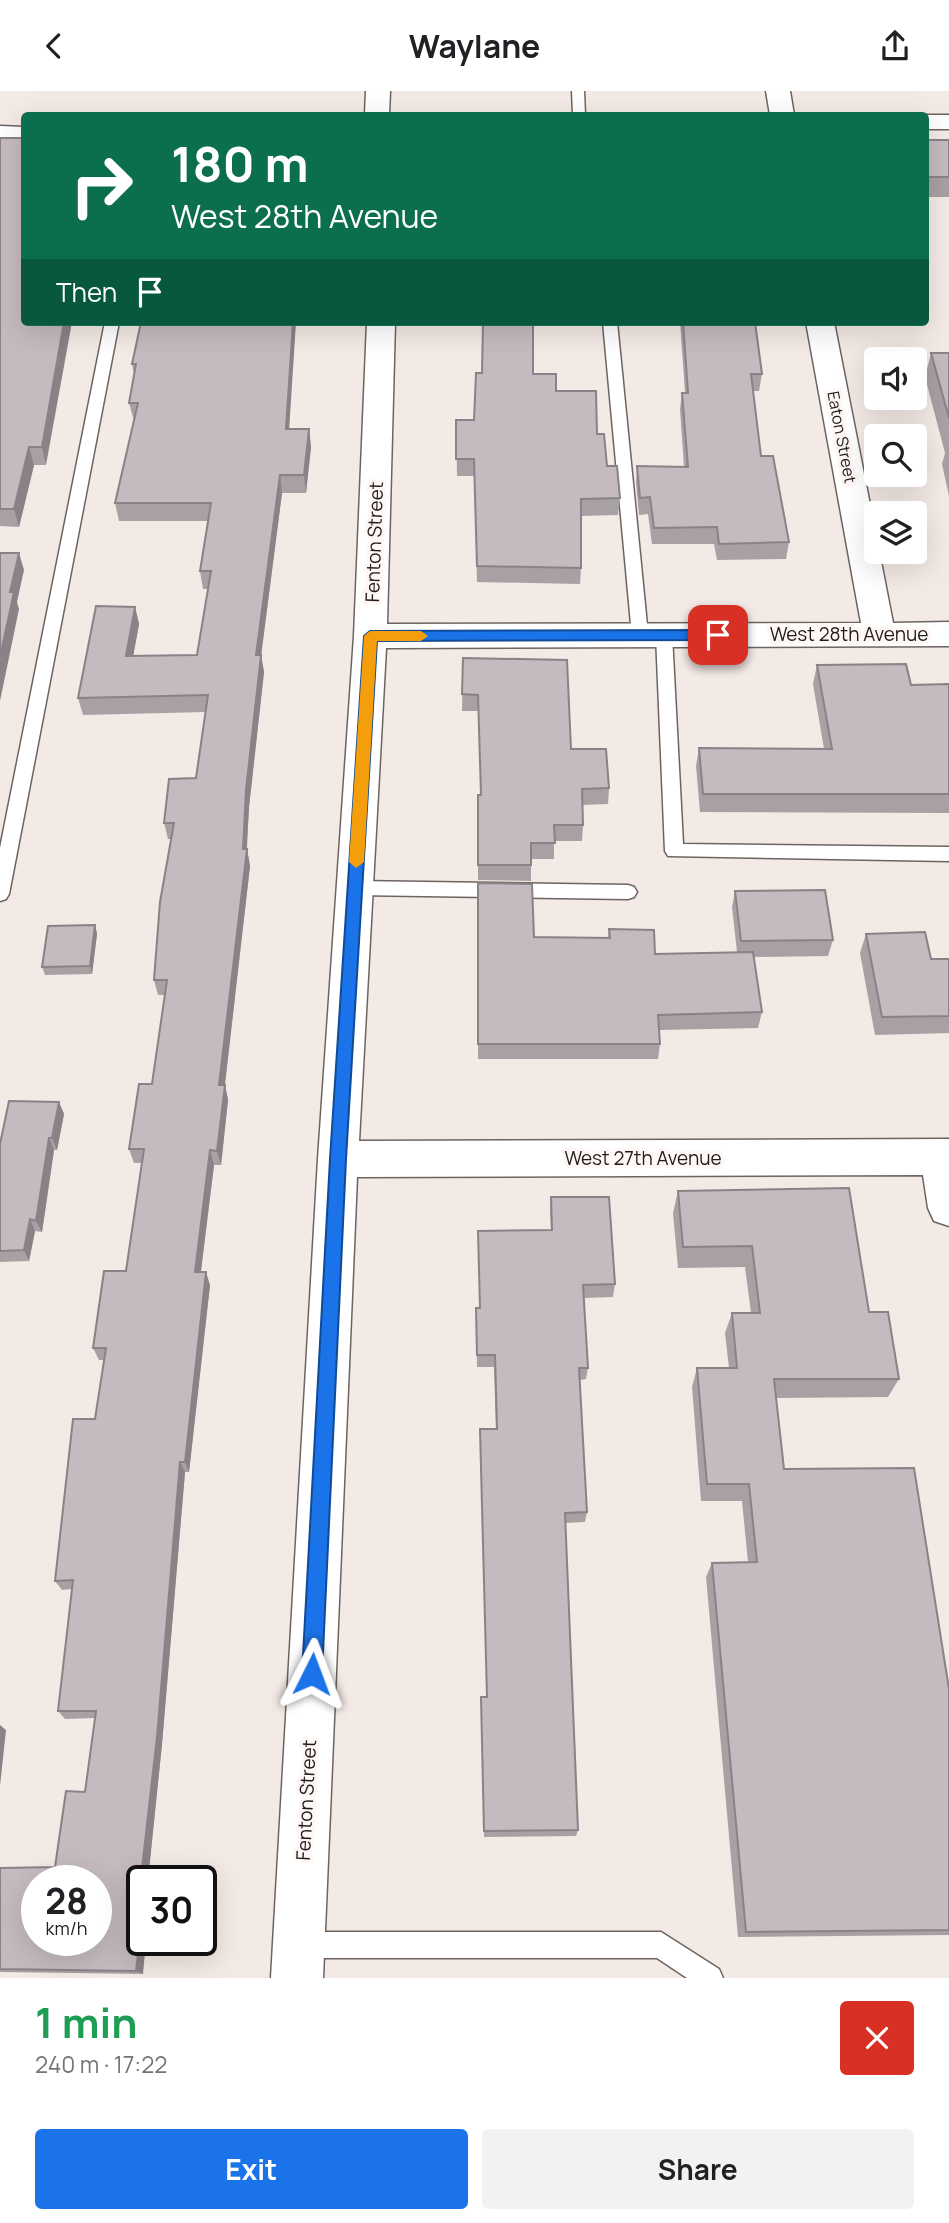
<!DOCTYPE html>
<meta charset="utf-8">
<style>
:root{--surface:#fff;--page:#f2f2f2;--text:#202124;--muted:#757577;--accent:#1a73e8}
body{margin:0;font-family:Manrope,sans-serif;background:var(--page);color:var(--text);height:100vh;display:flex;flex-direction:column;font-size:26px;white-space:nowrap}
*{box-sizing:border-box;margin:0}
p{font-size:23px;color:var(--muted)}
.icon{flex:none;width:38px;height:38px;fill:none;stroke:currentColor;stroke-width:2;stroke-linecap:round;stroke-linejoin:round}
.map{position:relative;height:1887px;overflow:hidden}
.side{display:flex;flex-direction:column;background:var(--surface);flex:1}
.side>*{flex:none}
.banner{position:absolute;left:21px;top:21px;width:908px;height:214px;border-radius:7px;box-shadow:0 7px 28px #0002;background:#0b6e4f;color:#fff;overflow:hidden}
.tools{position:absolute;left:864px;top:256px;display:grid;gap:14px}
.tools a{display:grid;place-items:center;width:63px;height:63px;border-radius:7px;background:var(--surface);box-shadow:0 7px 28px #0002;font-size:35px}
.speed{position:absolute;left:21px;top:1774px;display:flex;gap:14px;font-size:35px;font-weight:700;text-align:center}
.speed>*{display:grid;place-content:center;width:91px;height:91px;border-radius:50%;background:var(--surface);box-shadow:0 7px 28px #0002;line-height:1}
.speed small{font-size:18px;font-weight:400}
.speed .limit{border:4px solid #111;border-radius:10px;background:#fff;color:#111}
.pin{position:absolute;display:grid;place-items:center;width:60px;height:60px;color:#fff;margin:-30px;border-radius:14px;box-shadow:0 4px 10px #0006}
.me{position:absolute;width:77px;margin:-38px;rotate:3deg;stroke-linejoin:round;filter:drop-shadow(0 0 5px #0008)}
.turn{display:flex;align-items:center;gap:24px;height:147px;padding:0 35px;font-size:32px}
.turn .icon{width:91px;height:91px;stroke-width:2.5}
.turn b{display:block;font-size:49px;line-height:60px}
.then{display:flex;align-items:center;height:66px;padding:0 35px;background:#0003;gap:14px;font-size:26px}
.round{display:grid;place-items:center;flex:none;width:74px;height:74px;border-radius:7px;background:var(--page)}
.headline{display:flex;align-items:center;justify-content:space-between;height:119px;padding:0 35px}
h1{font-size:42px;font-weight:700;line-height:52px;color:#1e9e55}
.action{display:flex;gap:14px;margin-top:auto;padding:14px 35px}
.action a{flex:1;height:80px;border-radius:7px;background:var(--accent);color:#fff;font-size:28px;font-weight:700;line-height:80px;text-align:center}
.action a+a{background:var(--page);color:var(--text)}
header{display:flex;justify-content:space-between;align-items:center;height:91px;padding:0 35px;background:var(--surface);font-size:32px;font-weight:700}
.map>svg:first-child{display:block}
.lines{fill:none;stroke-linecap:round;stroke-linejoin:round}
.service-casing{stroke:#6d6460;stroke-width:3}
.minor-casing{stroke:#6d6460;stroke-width:3}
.tertiary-casing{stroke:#6d6460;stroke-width:3}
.service{fill:#fff;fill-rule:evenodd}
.minor{fill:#fff;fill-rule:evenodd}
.tertiary{fill:#fff;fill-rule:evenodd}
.wall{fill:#a9a0a4}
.shaded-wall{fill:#898286}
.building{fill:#c4babf;stroke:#898286;stroke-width:2;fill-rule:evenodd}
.route{fill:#1a73e8;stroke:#114b97;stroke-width:2}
.slow{fill:#f59e0b}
.labels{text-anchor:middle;stroke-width:7;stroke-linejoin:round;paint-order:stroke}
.far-street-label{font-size:16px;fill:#1f1c1a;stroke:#fef7f5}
.street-label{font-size:19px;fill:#1f1c1a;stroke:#fef7f5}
</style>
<header><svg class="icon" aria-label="back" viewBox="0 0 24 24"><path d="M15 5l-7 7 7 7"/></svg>Waylane<svg class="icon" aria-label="share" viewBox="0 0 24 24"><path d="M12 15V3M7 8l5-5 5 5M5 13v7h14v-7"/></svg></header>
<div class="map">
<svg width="949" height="1887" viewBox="0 0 949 1887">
<rect width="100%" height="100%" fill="#f3e9e5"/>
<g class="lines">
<g class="service-casing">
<path id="service" d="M572,0h12l1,24h-12z
M105,231h14l-110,572 -3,5 -6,2v-53z
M603,231h14l31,313 -8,6 -8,-6z
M664,538l8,6 11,209 266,3v14l-281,-5 -3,-5 -9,-216z
M355,790l273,4 6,2 3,5 -3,5 -6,2 -273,-4 -6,-2 -3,-5 3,-5z
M300,1841h361l58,37 4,9h-36l-30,-20h-357l-9,-4 -4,-9 4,-9z"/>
</g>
<g class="minor-casing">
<path id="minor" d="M366,0h24l-1,24h-24z
M766,0h24l4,24h-24z
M367,231h28l-8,302 474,-1 -55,-301h28l43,218v11h2l14,72 56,-1v24l-563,2 -27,493 590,-2v87l-15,-5 -6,-13 -5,-33 -566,2 -34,801h-52l47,-819 36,-523z"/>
</g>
<g class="tertiary-casing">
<path id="tertiary" d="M922,24h27v14h-23v-14z
M0,35l24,1v14l-24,1z"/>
</g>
<use href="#service" class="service"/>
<use href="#minor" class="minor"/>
<use href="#tertiary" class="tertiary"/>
</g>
<path class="wall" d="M0,47l46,327h-12l-15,62 -19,-1z
M926,49h23v57h-23z
M141,231l148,107h20l2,18 -5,46h-24l-21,162 3,17 -15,135 -2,42 3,17 -25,219 3,15 -7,65h-7l-13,107 9,13 -21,187h-4l-23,272 -13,126 4,3 -1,8h-10l1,93 -143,-2v-104l55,-1 30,-75 10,-74 -30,1 -7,-8 14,-122 -10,1 -7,-9 40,-162 9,-59h-5l-6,-12 33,-77 16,-108h-8l-5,-14 23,-65 13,-89h-7l-4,-15 17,-141h-3l-4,-16 32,-45 9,-66 -122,3 -5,-17 57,-91 4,17 -6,32 64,-1 11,-66h-5l-3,-18 8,-50h-89l-4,-18 19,-82 -5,-18 5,-29 -2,-10z
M680,231h75l7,52 -3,17h-6l8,65 28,86 -3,17 -69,1 -3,-16h-62l-4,-30 -9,1 -3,-32 1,-17 47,1 -4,-58 2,-16h3z
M931,262h18v143l-7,-32 3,-11 -20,-76z
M482,282l51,1 23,17 41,43 10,32 13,32 -2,17 -37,1v52l-1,16 -103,-2 -3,-106h-17l-1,-56h18z
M463,567l108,91 38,39 -1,16 -25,1v20l-1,16h-28v18h-23v22l-53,-1v-85h3l-3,-84h-16z
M817,574l94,20 38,-1v129l-249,-1 -4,-46 3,-18 125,1 -11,-65z
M478,792l56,54 74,1 1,-9 46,25 82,-2 -5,-45 3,-16 98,49 -5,16 -75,1 9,55 -4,16 -99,2 1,14 -2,15h-180z
M95,834l2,9 -5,40 -47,1 -3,-8z
M866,843l65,25h18v74l-74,2 -15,-82z
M59,1011l5,12 -7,36h-3l-12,82 -7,-1 -6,30 -29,1v-118z
M678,1100l191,121 30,67 -11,18 -112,1 8,71 165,220v246l-211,2 -32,-360 6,-14 36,-1 -6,-61h-41l-9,-114 5,-19h32l-4,-35 7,-20h19l-6,-46 -67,1 -5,-55z
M551,1106l64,87 -2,13 -29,1 4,70 -2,11 -6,1 7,132 -2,10 -20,1 13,307 -2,6 -92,1 -3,-140h6l9,-268 -2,-62h-17l-1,-59h3l72,-78 -1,-19z"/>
<path class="shaded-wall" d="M64,231h8l-26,143 -4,-18z
M293,231h3l-8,125 -2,-18z
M309,338l2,18 -5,46 -2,-18z
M29,356l5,18 -15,62 -5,-18z
M280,384l2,18 -23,179 -3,-17z
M19,462l5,17 -7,32 2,7 -19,92v-44l10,-65z
M135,516l4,17 -9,50 -4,-18z
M261,564l3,17 -15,135 -3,50 1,-8 3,17 -27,234 -4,-15 27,-295z
M95,834l2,9 -5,40 -2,-8z
M225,994l3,15 -7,65 -4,-14z
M59,1011l5,12 -7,36 -5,-12z
M49,1047l5,12 -12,82 -6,-11z
M210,1059l4,15 -15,120 -4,-13z
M30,1128l5,12 -6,30 -5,-11z
M206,1181l4,13 -21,187 -4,-10z
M180,1371l5,10 -23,272 -13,126 4,3 -1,8h-6l-4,-13z
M0,1634l6,5 -6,56z
M142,1828v22h4l-3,33 -7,-3z"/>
<path class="building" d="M0,47h24v184h40l-22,125h-13l-15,62h-14z
M926,49h23v37h-23z
M141,231h152l-7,107h23l-5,46h-24l-24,180h5l-15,135 -3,59h4l-28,236h6l-8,66 -7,-1 -15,122h11l-21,190h-5l-23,275 -15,131h5l-1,13h-4v38l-6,52 -136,-2v-101l55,-1 11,-76 19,1 11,-81h-38l15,-131 -18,1 18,-162h22l11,-71h-13l11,-77h22l18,-122h-15l10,-65h13l15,-104h-13l6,-78 14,-79h-10l5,-44 27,-1 12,-83 -130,3 18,-92 39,1 -9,49 71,-1 14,-84h-11l11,-68h-96l23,-100h-9l7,-39h-4zM37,1790h59v60h-59z
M483,231h50v52h23v17h40l1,43h7l3,32h10l3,32 -39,1v69l-104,-2 -3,-107h-18v-39h18l2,-47h6z
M683,231h72l7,52h-11l10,82h12l16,86 -70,2 -2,-17 -63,1 -4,-31 -10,1 -3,-32 51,1 -6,-74h6z
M931,262h18v65z
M0,462h19l-9,39h4l-14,65z
M463,567l104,2 4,89h35l3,39 -27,1 1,36h-29l1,18h-24v22h-53v-70h3l-3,-100 -16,-1z
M906,573l5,21 38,-1v110h-246l-4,-46 133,1 -15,-84z
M478,792l54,1 2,53 76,1 -1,-9 45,1 1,24 98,-2 9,60 -104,3 2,29h-182z
M825,799l8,50 -92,1 -6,-50z
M95,834l-5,41 -48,1 6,-41z
M925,841l6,27h18v57l-67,1 -16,-83z
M9,1010l50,1 -7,36h-3l-13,83 -6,-2 -6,31 -24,1v-107z
M849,1097l20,124h19l11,67h-125l10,90 130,-1 35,221v241l-203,2 -34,-369 45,-1 -8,-78h-42l-10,-116h40l-5,-55h28l-8,-67 -69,1 -5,-56z
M551,1106h58l6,87 -32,1 5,83h-9l8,144 -22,1 13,317 -94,1 -3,-134h6l-7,-268h17l-2,-74h-18l-1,-47h4l-2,-77 74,-1z"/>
<path class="route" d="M718,539l6,5 -6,5 -341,1 -31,518 -24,515 -3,7 -7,3 -7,-3 -3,-7 28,-515 34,-523 6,-5z"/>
<path class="slow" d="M370,540h51l7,5 -7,5h-44l-13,221 -8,6 -7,-6 15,-226z"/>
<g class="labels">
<g class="far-street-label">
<text transform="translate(842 346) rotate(79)" y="6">Eaton Street</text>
</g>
<g class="street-label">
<text transform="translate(374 451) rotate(-88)" y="7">Fenton Street</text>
<text x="849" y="550">West 28th Avenue</text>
<text x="643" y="1074">West 27th Avenue</text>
<text transform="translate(306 1709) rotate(-87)" y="7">Fenton Street</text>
</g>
</g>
</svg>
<div class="tools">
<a><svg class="icon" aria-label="sound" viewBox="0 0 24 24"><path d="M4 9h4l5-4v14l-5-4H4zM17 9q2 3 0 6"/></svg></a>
<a><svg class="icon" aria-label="search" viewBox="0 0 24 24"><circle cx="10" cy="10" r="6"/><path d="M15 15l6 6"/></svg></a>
<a><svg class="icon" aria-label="layers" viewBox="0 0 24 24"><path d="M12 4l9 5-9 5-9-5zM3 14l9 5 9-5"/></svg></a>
</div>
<div class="speed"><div>28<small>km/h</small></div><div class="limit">30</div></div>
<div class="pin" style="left:718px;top:544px;background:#d93025"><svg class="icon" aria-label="arrive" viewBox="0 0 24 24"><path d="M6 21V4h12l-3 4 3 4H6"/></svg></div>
<svg class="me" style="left:312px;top:1583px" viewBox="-20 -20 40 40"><path d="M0-17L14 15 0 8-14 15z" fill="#1a73e8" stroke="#fff" stroke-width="4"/></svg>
<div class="banner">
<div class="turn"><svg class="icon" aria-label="right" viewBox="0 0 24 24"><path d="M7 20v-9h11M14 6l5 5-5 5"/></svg><div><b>180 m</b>West 28th Avenue</div></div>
<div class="then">Then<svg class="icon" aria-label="arrive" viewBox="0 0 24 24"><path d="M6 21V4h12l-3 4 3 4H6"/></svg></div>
</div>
</div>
<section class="side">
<div class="headline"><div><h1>1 min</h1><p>240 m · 17:22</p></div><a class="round" style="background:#d93025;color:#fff"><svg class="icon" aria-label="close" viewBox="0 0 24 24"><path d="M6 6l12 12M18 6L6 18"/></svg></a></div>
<div class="action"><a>Exit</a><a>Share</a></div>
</section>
